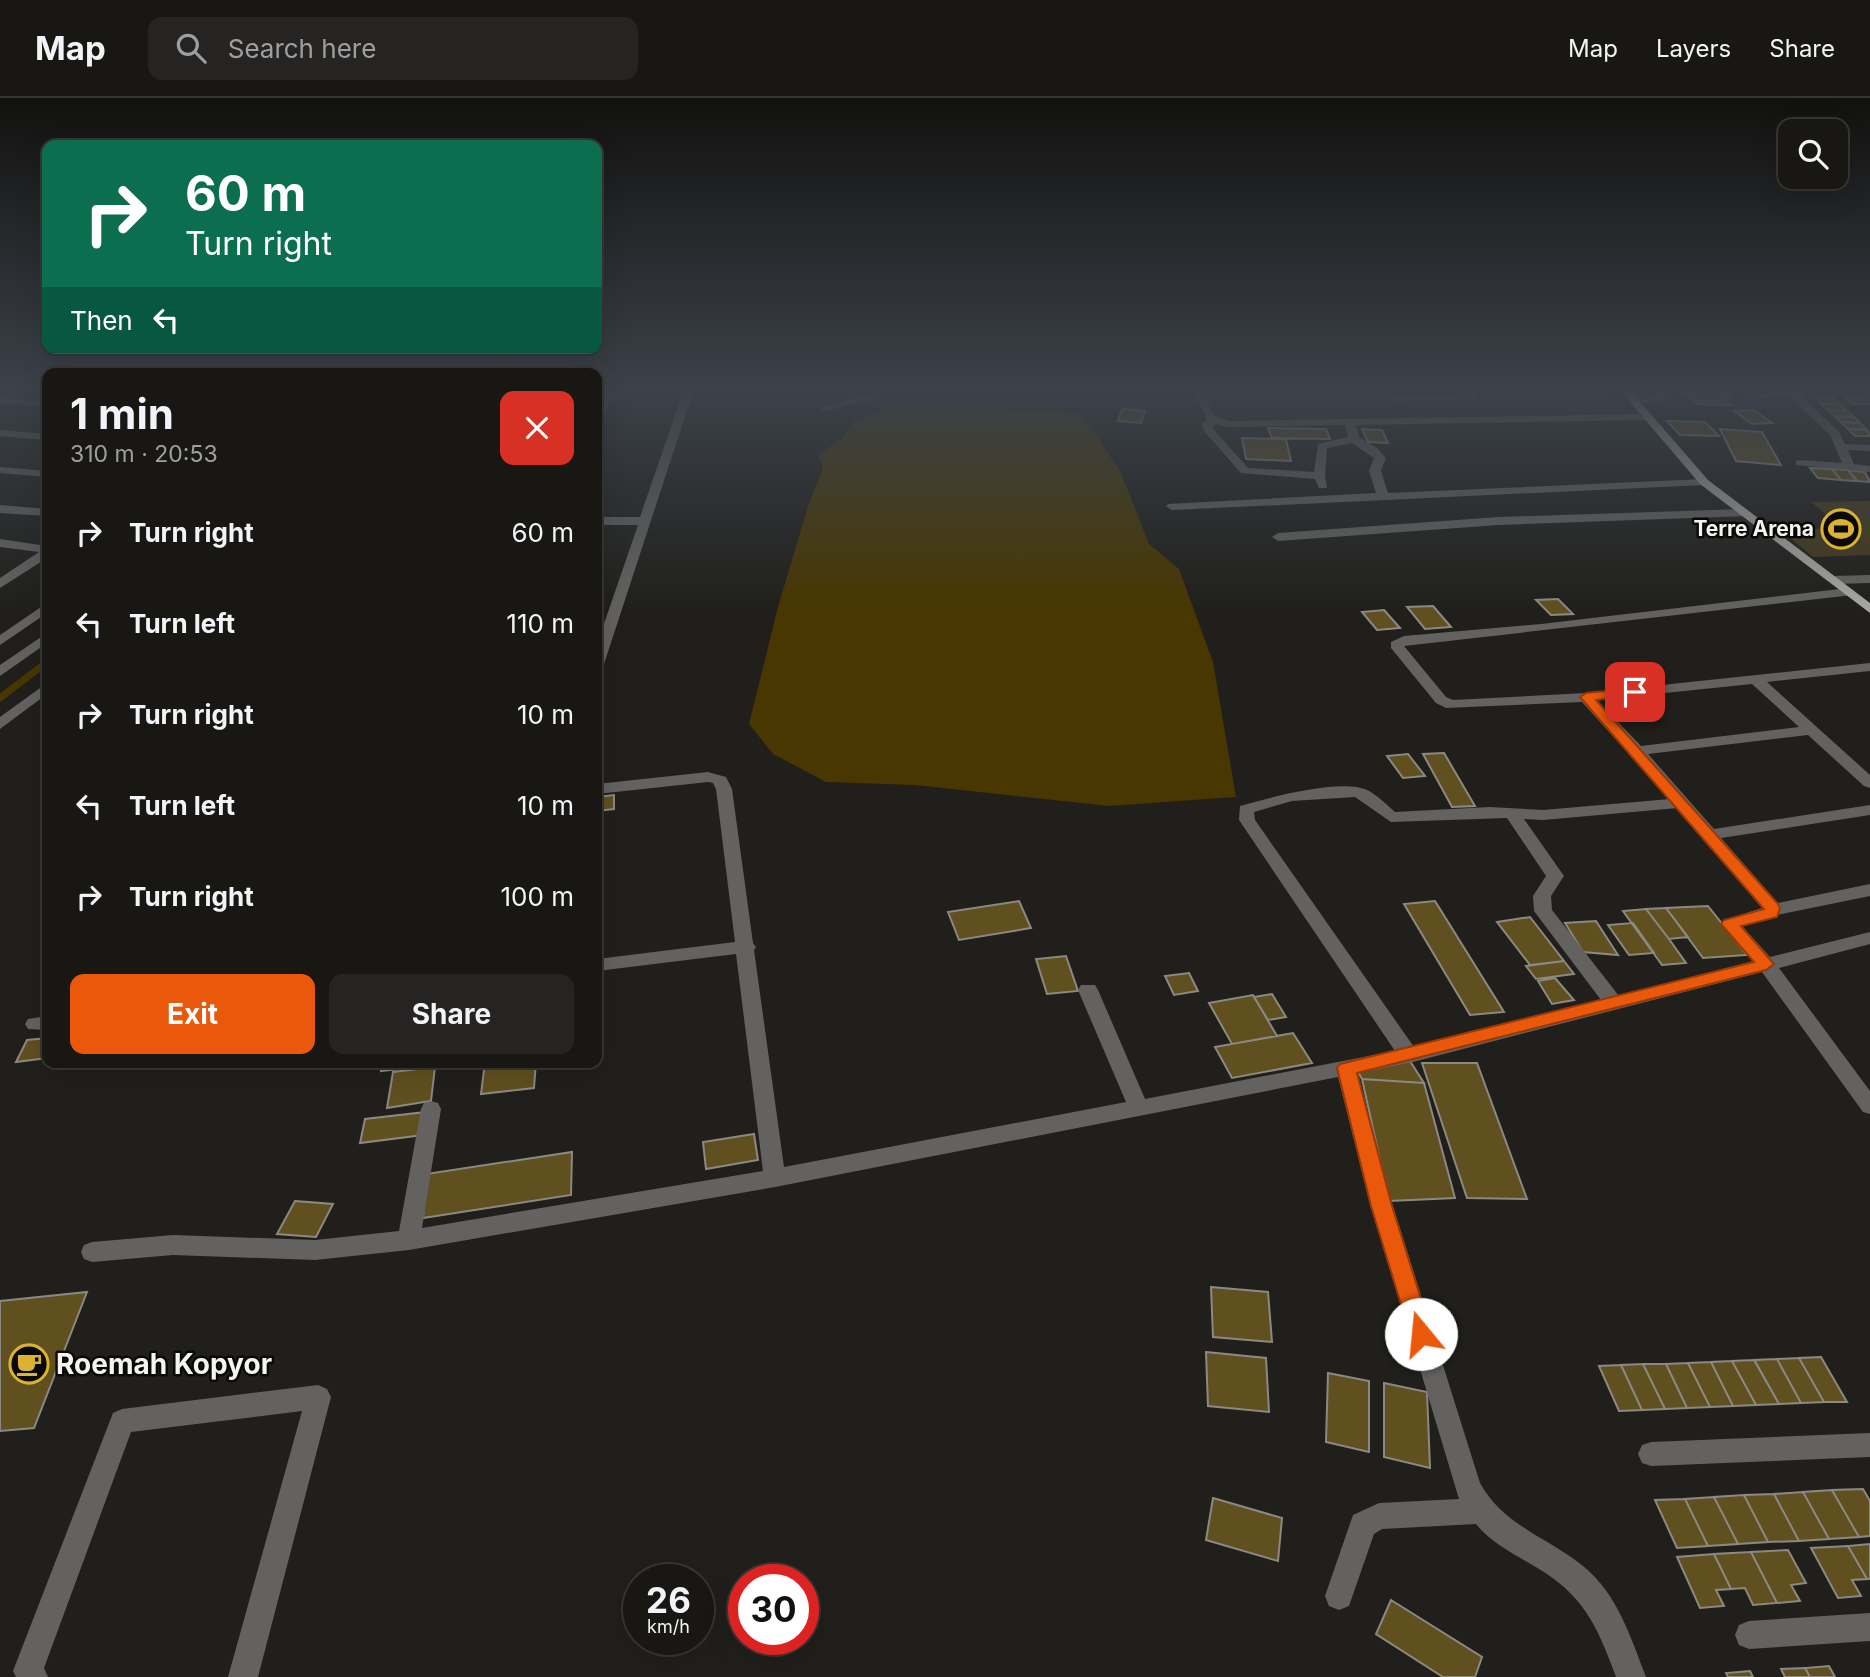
<!DOCTYPE html>
<meta charset="utf-8">
<style>
:root{--surface:#181714;--page:#252422;--text:#f1f3f6;--muted:#9f9fa0;--line:#363634;--accent:#ea580c}
body{margin:0;font-family:Inter,sans-serif;background:var(--page);color:var(--text);height:100vh;display:flex;flex-direction:column;font-size:26px;white-space:nowrap}
*{box-sizing:border-box;margin:0}
p{font-size:23px;color:var(--muted)}
.icon{flex:none;width:38px;height:38px;fill:none;stroke:currentColor;stroke-width:2;stroke-linecap:round;stroke-linejoin:round}
.map{position:relative;flex:1;overflow:hidden}
.side{position:absolute;left:42px;top:270px;width:560px;height:700px;display:flex;flex-direction:column;background:var(--surface);border-radius:14px;box-shadow:0 7px 28px #0002,0 0 0 2px var(--line)}
.side>*{flex:none}
.top-card{position:absolute;left:42px;top:42px;width:560px;height:214px;border-radius:14px;box-shadow:0 7px 28px #0002,0 0 0 2px var(--line);background:#0b6e4f;color:#fff;overflow:hidden}
.buttons{position:absolute;left:1778px;top:21px;display:grid;gap:14px}
.buttons a{display:grid;place-items:center;width:70px;height:70px;border-radius:14px;background:var(--surface);box-shadow:0 7px 28px #0002,0 0 0 2px var(--line);font-size:35px}
.speed{position:absolute;left:623px;top:1466px;display:flex;gap:14px;font-size:35px;font-weight:700;text-align:center}
.speed>*{display:grid;place-content:center;width:91px;height:91px;border-radius:50%;background:var(--surface);box-shadow:0 7px 28px #0002,0 0 0 2px var(--line);line-height:1}
.speed small{font-size:18px;font-weight:400}
.speed .limit{border:10px solid #d22;background:#fff;color:#111}
.pin{position:absolute;display:grid;place-items:center;width:60px;height:60px;color:#fff;margin:-30px;border-radius:14px;box-shadow:0 4px 10px #0006}
.me{position:absolute;width:77px;margin:-38px;rotate:343deg;stroke-linejoin:round;filter:drop-shadow(0 0 5px #0008)}
.turn{display:flex;align-items:center;gap:24px;height:147px;padding:0 28px;font-size:32px}
.turn .icon{width:91px;height:91px;stroke-width:2.5}
.turn b{display:block;font-size:49px;line-height:60px}
.then{display:flex;align-items:center;height:66px;padding:0 28px;background:#0003;gap:14px;font-size:26px}
.round{display:grid;place-items:center;flex:none;width:74px;height:74px;border-radius:14px;background:var(--page)}
.headline{display:flex;align-items:center;justify-content:space-between;height:119px;padding:0 28px}
h1{font-size:42px;font-weight:700;line-height:52px}
.button{display:flex;gap:14px;margin-top:auto;padding:14px 28px}
.button a{flex:1;height:80px;border-radius:14px;background:var(--accent);color:#fff;font-size:28px;font-weight:700;line-height:80px;text-align:center}
.button a+a{background:var(--page);color:var(--text)}
ul{padding:0;list-style:none}
li{display:flex;align-items:center;gap:21px;height:91px;padding:0 28px}
li div{flex:1}
li b{display:block;font-size:26px}
li em{font-style:normal}
header{display:flex;align-items:center;gap:42px;box-sizing:border-box;height:98px;padding:0 35px;background:var(--surface);border-bottom:2px solid var(--line)}
header strong{font-size:33px}
nav{display:flex;gap:38px;margin-inline-start:auto;font-size:24px}
.search{width:490px;height:63px;background:var(--page);display:flex;align-items:center;gap:18px;box-sizing:border-box;padding:0 24px;border-radius:14px;color:var(--muted);font-size:26px}
.map>svg:first-child{display:block}
.built{fill:#2b281e}
.green{fill:#44391c}
.water{fill:#483701}
.lines{fill:none;stroke-linecap:round;stroke-linejoin:round}
.stream{stroke:#483701;stroke-width:7}
.building{fill:#604f1f;stroke:#8b8984;stroke-width:2}
.minor{fill:#636260;fill-rule:evenodd}
.major{fill:#a7a6a1;fill-rule:evenodd}
.route{fill:#ea580c;stroke:#983908;stroke-width:2}
.labels{text-anchor:middle;stroke-width:5;stroke-linejoin:round;paint-order:stroke}
.far-poi-label{font-size:21px;font-weight:bold;fill:#f5f4f1;stroke:#090907;text-anchor:end}
.near-poi-label{font-size:28px;font-weight:bold;fill:#f5f4f1;stroke:#090907;text-anchor:start}
</style>
<header>
<strong>Map</strong>
<div class="search"><svg class="icon" aria-label="search" viewBox="0 0 24 24"><circle cx="10" cy="10" r="6"/><path d="M15 15l6 6"/></svg>Search here</div>
<nav><a>Map</a><a>Layers</a><a>Share</a></nav>
</header>
<div class="map">
<svg width="1870" height="1579" viewBox="0 0 1870 1579">
<rect width="100%" height="100%" fill="#201f1b"/>
<path class="built" d="M1202,291h400l19,24 -392,7 -19,-3z"/>
<path class="green" d="M1870,403v54l-57,2 -33,-27 63,-2 -32,-26z"/>
<path class="water" d="M918,308l163,7 40,60 28,71 30,25 34,93 23,135 -127,9 -194,-21 -89,-3 -53,-28 -24,-30 29,-117 31,-104 14,-34 -5,-14 25,-17 10,-16 38,-15z"/>
<g class="lines">
<path class="stream" d="M0,600l47,-36"/>
</g>
<path class="building" d="M1684,293l33,1 10,9h-34z
M1815,299l18,1 7,6h-19z
M1845,299l18,1 7,6h-18z
M1693,303h34l4,4 -35,-1z
M1821,306h19l7,7 -19,-1z
M1122,311l23,2 -4,12 -23,-2z
M1754,312l18,13 -20,1 -18,-13z
M1828,312l19,1 7,6 -20,-1z
M1834,318l20,1 6,6 -19,-1z
M1667,323l38,1 14,14 -39,-1z
M1841,324l19,1 7,7 -19,-1z
M1268,330l58,1 4,10 -58,-1z
M1362,331l20,1 6,13 -20,-1z
M1720,331l42,3 19,33 -45,-4z
M1848,331l19,1 3,6h-15z
M1242,340l44,1 5,22 -45,-2z
M1810,370l22,1 9,11 -23,-2z
M1832,371l16,1 9,11 -16,-1z
M1848,372l17,2 5,10 -13,-1z
M1558,501l15,15 -22,1 -15,-15z
M1433,508l18,21 -26,2 -18,-22z
M1384,512l16,18 -23,2 -15,-18z
M1444,655l31,53 -23,1 -29,-53z
M1408,656l17,22 -22,2 -16,-22z
M614,697v14l-17,2v-14z
M1019,803l12,27 -72,12 -11,-28z
M1435,803l69,111 -34,3 -66,-111z
M1708,808l39,49 -44,3 -37,-50z
M1666,810l22,29 -19,2 -23,-30z
M1646,811l23,30 17,24 -24,2 -39,-54z
M1530,819l34,44 -34,4 -33,-43z
M1596,823l22,34 -35,-3 -18,-29z
M1633,825l21,30 -25,2 -21,-30z
M1066,858l12,35 -31,3 -11,-35z
M1564,863l10,13 -38,5 -10,-13z
M1189,875l9,18 -24,4 -9,-19z
M1555,880l19,22 -22,4 -14,-23z
M1272,896l14,23 -18,3 -14,-23z
M1253,897l24,41 -45,8 -23,-41z
M1293,935l19,30 -80,15 -17,-31z
M47,940v20l-31,4 11,-22z
M1410,963l14,22 -62,-4 -5,-9z
M317,964h51l-52,6z
M383,964h51v3l-53,6z
M485,964h51l-2,26 -53,6z
M1422,965h55l50,136 -60,-1z
M435,969l-4,34 -44,7 6,-36z
M1362,981l62,4 31,115 -66,3z
M426,1014l-3,23 -63,8 5,-24z
M754,1036l4,26 -52,9 -3,-27z
M572,1054l-1,43 -148,23 3,-44z
M295,1103l38,3 -17,33 -39,-3z
M1211,1189l57,5 4,50 -59,-5z
M87,1194l-53,136 -34,3v-130z
M1206,1254l60,6 3,54 -61,-6z
M1821,1259l26,45h-23l-25,-44z
M1799,1260l25,44 -23,1 -24,-44z
M1777,1261l24,44 -22,1 -25,-44z
M1754,1262l1,1 24,43 -23,1 -24,-44z
M1732,1263l24,44 -23,1 -22,-44z
M1711,1264l22,44 -23,1 -22,-44z
M1688,1265l22,44 -23,1 -21,-44z
M1643,1266l22,45 -23,1 -21,-45z
M1643,1266h23l21,44 -22,1z
M1621,1267l21,45 -23,1 -20,-45z
M1328,1275l41,8v71l-43,-10z
M1384,1285l43,9 3,76 -46,-11z
M1863,1391l7,12v35l-11,1 -27,-47z
M1832,1392l27,47 -30,2 -26,-47z
M1803,1394l26,47 -30,2 -25,-47z
M1774,1396l25,47 -31,1 -24,-47z
M1744,1397l24,47 -30,2 -24,-47z
M1714,1399l24,47 -30,2 -23,-47z
M1213,1400l69,20 -4,43 -72,-21z
M1685,1401l23,47 -31,2 -22,-48z
M1870,1446v35h-3l-19,-33z
M1848,1448l19,33 -15,1 9,16 -23,2 -27,-50z
M1788,1452l18,33 -15,2 9,16 -23,2 -26,-51z
M1751,1454l26,51 -24,2 -8,-17 -14,1 -17,-35z
M1714,1456l17,35 -15,1 8,16 -24,2 -23,-51z
M1391,1502l91,57 -7,20h-32l-67,-43z
M1829,1568l6,11h-25l-5,-9z
M1805,1570l5,9h-25l-4,-8z
M1750,1573l3,6h-25l-2,-4z"/>
<g class="lines">
<path class="minor" d="M611,291h13l-11,6 -11,23 -5,3v-13l8,-17z
M684,291h10l-90,275 -7,4v-24l41,-119h-41v-8h43z
M875,291h10l-10,10 -52,12 -5,-3 50,-13z
M1193,291h10l10,26 16,6 419,-7 5,3 -5,3 -292,5 3,12 18,11 9,10 -5,13 7,22 316,-14 6,3 -6,3 -532,25 -6,-4 2,-2 208,-11 -7,-22 5,-13 -22,-15 -25,5 -2,28 2,12h-8l-4,-9 -74,-6 -37,-42 -2,-7 5,-4zM1217,326l11,3 117,-2 3,12 -30,7 -4,28 -66,-4 -34,-38 -1,-5z
M1466,291h10l2,10 -85,2 -5,-3 5,-3h75z
M1652,291h10l4,11 -31,4 -5,-3 26,-5z
M1714,291h10l11,10 -9,2z
M1782,291h21l-6,3 42,40 6,12 25,1v6l-22,-1 6,14 16,2v6l-74,-7v-4l4,-1 42,3 -12,-28 -43,-41 -38,6 -5,-3z
M1863,291h7v4z
M0,299l47,4v6l-47,-4z
M0,332l47,4v6l-47,-4z
M0,369l47,4v6l-47,-4z
M0,407l47,4v7l-47,-3z
M1743,411l6,4 -2,3 -249,9 -220,16 -6,-4 6,-4 220,-16z
M0,441l47,7v12l-47,30v-10l39,-26 -39,-5z
M1870,477v8l-37,1 -6,-4 6,-4z
M1848,490l7,4 -2,3 -449,51 42,51 7,3 133,-7 284,-30v8l-103,11 103,93v13l-6,-2 -56,-51 -160,19 66,75 156,-24v10l-149,23 57,65 92,-19v12l-93,19 -35,11 28,31 100,-25v12l-91,24 91,123v23l-7,-2 -101,-140 -353,91 -51,10 35,133 87,277c24,43 67,54 103,83 34,27 48,72 63,111h-30c-19,-52 -33,-83 -82,-111 -21,-13 -43,-23 -58,-42l-94,5 -8,5 -25,72 -10,4 -10,-4 -4,-10 28,-81 26,-12 80,-4 -88,-293 -33,-129 -563,110 -366,63 -94,10 -142,-5 -81,7 -8,-3 -3,-7 3,-7 8,-3 81,-7 142,5 84,-9 22,-122 3,-6 7,-2 7,2 3,6 -19,119 341,-57 -27,-217 -139,17v-12l138,-17 -19,-153 -3,-6 -5,-1 -111,12v-10l111,-12 18,5 6,12 21,154 3,4 -2,3 30,217 342,-65 -48,-112 3,-5h14l3,5 47,109 250,-48 -156,-231 1,-14c28,-8 103,-29 129,-15 9,5 18,14 26,21l95,-5 53,3 127,-11 -88,-97 -136,6 -10,-5 -45,-55v-6l13,-6 137,-12zM1752,586l47,43 -158,19 -44,-46zM1355,699l36,25 116,-4 39,58 -13,20 1,15 67,89 -187,47 -159,-227 -1,-8 38,-11zM1678,710l84,100 -38,12 -3,4 32,37 -134,35 -67,-86 -1,-14 13,-20 -40,-57 19,1z
M47,505v10l-47,32v-10z
M47,535v10l-47,33v-11z
M47,585v11l-47,35v-12z
M47,918v14l-19,-1 -3,-5 3,-5z
M318,1287l9,4 4,8 -73,280h-30l74,-266 -171,21 -87,236 4,9h-32l-3,-6 100,-258 9,-4z
M1870,1335v24l-219,9 -9,-3 -4,-9 4,-9 9,-3z
M1870,1515v28l-121,8 -10,-4 -4,-10 4,-10 10,-4z"/>
<path class="major" d="M1619,291h10l79,91 162,123v10l-170,-129z"/>
</g>
<linearGradient id="sky" x2="0" y2="1"><stop stop-color="#12110f"/><stop offset="0.57" stop-color="#3c424a"/><stop offset="1" stop-color="#3c424a" stop-opacity="0"/></linearGradient>
<rect width="1870" height="512" fill="url(#sky)"/>
<path class="route" d="M1635,590l4,1v6l-43,5 182,204 2,4 -3,9 -36,9 33,38 -8,6 -409,103 35,133 40,128 -3,7 -8,3 -8,-3 -3,-7 -39,-128 -34,-138 3,-4 414,-102 -33,-38 3,-4 40,-11 -184,-212 6,-4z"/>
<defs>
<g id="stadium-ring" transform="scale(2.0125)"><circle r="9.5" fill="#090907" stroke="#dcb233" stroke-width="1.5"/><path d="M0-5a6.5 5 0 1 0 0 10a6.5 5 0 1 0 0-10ZM-3.5-1.8h7v3.6h-7Z" fill="#dcb233"/></g>
<g id="cafe-ring" transform="scale(2.0125)"><circle r="9.5" fill="#090907" stroke="#dcb233" stroke-width="1.5"/><path d="M-5.5-4.5H6V0H3Q3 3.5 0 3.5H-2.5Q-5.5 3.5-5.5 0ZM3-3.2v2h1.7v-2ZM-6 4.5H4V6H-6Z" fill="#dcb233"/></g>
</defs>
<g fill-rule="evenodd">
<use href="#stadium-ring" x="1841" y="431"/>
<use href="#cafe-ring" x="29" y="1266"/>
</g>
<g class="labels">
<g class="far-poi-label">
<text x="1814" y="438">Terre Arena</text>
</g>
<g class="near-poi-label">
<text x="56" y="1276">Roemah Kopyor</text>
</g>
</g>
</svg>
<div class="buttons">
<a><svg class="icon" aria-label="search" viewBox="0 0 24 24"><circle cx="10" cy="10" r="6"/><path d="M15 15l6 6"/></svg></a>
</div>
<div class="speed"><div>26<small>km/h</small></div><div class="limit">30</div></div>
<div class="pin" style="left:1635px;top:594px;background:#d93025"><svg class="icon" aria-label="arrive" viewBox="0 0 24 24"><path d="M6 21V4h12l-3 4 3 4H6"/></svg></div>
<svg class="me" style="left:1421px;top:1236px" viewBox="-20 -20 40 40"><circle r="19" fill="#fff"/><path d="M0-13L10 11 0 6-10 11z" fill="#ea580c"/></svg>
<div class="top-card">
<div class="turn"><svg class="icon" aria-label="right" viewBox="0 0 24 24"><path d="M7 20v-9h11M14 6l5 5-5 5"/></svg><div><b>60 m</b>Turn right</div></div>
<div class="then">Then<svg class="icon" aria-label="left" viewBox="0 0 24 24"><path d="M17 20v-9H6M10 6l-5 5 5 5"/></svg></div>
</div>
<section class="side">
<div class="headline"><div><h1>1 min</h1><p>310 m · 20:53</p></div><a class="round" style="background:#d93025;color:#fff"><svg class="icon" aria-label="close" viewBox="0 0 24 24"><path d="M6 6l12 12M18 6L6 18"/></svg></a></div>
<ul>
<li><svg class="icon" aria-label="right" viewBox="0 0 24 24"><path d="M7 20v-9h11M14 6l5 5-5 5"/></svg><div><b>Turn right</b></div><em>60 m</em></li>
<li><svg class="icon" aria-label="left" viewBox="0 0 24 24"><path d="M17 20v-9H6M10 6l-5 5 5 5"/></svg><div><b>Turn left</b></div><em>110 m</em></li>
<li><svg class="icon" aria-label="right" viewBox="0 0 24 24"><path d="M7 20v-9h11M14 6l5 5-5 5"/></svg><div><b>Turn right</b></div><em>10 m</em></li>
<li><svg class="icon" aria-label="left" viewBox="0 0 24 24"><path d="M17 20v-9H6M10 6l-5 5 5 5"/></svg><div><b>Turn left</b></div><em>10 m</em></li>
<li><svg class="icon" aria-label="right" viewBox="0 0 24 24"><path d="M7 20v-9h11M14 6l5 5-5 5"/></svg><div><b>Turn right</b></div><em>100 m</em></li>
</ul>
<div class="button"><a>Exit</a><a>Share</a></div>
</section>
</div>
